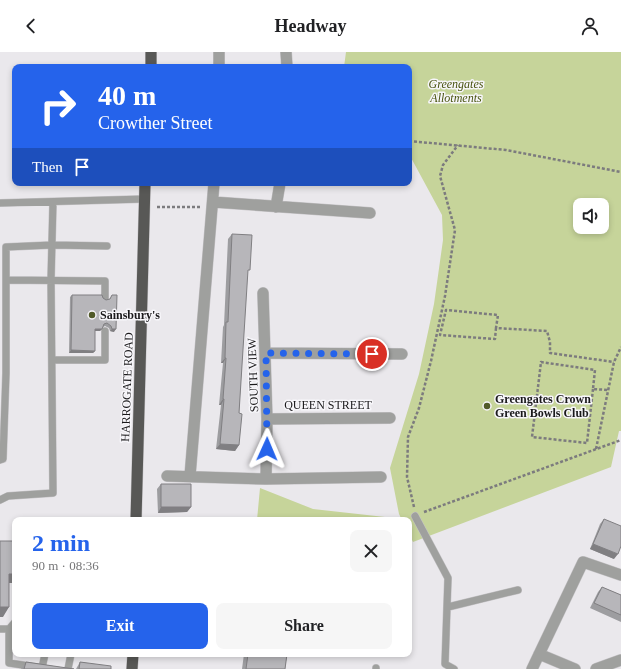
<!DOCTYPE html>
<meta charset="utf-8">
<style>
:root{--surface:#fff;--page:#f6f6f6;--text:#202124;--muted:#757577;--accent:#2563eb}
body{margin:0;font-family:"Times New Roman",serif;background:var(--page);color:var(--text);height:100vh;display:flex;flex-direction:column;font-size:15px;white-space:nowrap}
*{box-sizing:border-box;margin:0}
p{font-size:13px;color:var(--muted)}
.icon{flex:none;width:22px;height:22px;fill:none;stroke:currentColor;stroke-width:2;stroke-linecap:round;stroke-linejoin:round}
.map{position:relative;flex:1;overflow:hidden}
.side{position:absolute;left:12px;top:465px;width:400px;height:140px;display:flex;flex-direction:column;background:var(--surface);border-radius:8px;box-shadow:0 2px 6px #0003}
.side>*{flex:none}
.banner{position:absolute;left:12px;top:12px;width:400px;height:122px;border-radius:8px;box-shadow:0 2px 6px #0003;background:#2563eb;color:#fff;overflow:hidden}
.controls{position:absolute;left:573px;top:146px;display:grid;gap:8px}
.controls a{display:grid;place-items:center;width:36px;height:36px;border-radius:8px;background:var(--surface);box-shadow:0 2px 6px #0003;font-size:20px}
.pin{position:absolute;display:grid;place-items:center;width:34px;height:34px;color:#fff;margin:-17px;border:2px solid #fff;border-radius:50%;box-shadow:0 1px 4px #0007}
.me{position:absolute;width:44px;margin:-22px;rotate:1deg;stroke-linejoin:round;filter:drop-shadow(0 0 3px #0008)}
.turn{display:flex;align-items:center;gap:14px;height:84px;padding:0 20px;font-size:18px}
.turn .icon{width:52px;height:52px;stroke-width:2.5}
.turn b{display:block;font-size:28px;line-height:34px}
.then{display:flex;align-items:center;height:38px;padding:0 20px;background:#0003;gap:8px;font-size:15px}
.round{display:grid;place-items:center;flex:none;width:42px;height:42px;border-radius:8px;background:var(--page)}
.overview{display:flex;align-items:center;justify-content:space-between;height:68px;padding:0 20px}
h1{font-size:24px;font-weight:700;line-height:30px;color:var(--accent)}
.action{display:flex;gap:8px;margin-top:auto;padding:8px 20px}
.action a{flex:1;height:46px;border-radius:8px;background:var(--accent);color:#fff;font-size:16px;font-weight:700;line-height:46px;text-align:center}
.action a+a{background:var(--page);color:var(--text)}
header{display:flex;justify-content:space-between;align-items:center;height:52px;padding:0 20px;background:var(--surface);font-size:18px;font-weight:700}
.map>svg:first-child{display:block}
.green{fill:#c6d49a;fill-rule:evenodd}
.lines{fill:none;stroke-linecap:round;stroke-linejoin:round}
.service-casing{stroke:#c5c3c6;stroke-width:8}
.minor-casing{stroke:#c5c3c6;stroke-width:12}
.trunk-casing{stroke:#c5c3c6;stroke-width:12}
.path{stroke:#7c7b7e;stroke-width:2.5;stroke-dasharray:3 2;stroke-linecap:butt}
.service{stroke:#9fa09e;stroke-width:7}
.minor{stroke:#9fa09e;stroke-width:11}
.trunk{stroke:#585856;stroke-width:11}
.wall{fill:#9d9da0}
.shaded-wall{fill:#807f82}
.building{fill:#b7b6ba;stroke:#807f82}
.route{stroke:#2563eb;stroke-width:7;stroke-dasharray:0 12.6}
.poi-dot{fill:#525b2a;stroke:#f7f6fa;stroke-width:1.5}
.labels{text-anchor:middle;stroke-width:3;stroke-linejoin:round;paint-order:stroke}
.park-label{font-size:12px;font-style:italic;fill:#48530e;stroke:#f7f6fa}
.poi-label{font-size:12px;font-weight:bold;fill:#1a191b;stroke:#f7f6fa;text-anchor:start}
.street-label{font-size:12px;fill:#1a191b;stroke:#f7f6fa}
</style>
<header><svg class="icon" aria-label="back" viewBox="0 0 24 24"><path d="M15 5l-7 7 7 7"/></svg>Headway<svg class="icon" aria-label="person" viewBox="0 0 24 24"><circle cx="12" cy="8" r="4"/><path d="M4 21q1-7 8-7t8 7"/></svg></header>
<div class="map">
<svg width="621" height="617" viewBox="0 0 621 617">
<rect width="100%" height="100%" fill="#eae8ec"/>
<path class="green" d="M346,0h275v379h-2l-8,36 -198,75 -4,-8v-14h-7l-3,-6 -9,-46 29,-94 15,-70 9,-64 -1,-25 -33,-61v-87h-65zM580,153h22v22h-22z
M260,436l53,21 81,9v2h-137z"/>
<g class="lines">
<g class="service-casing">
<path id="service" d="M0,151l144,-4
M6,228l99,1v17
M52,308h53v-29
M0,408l3,-1 3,-86v-126l46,-2 55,1
M0,448l8,-4 45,-3 -2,-213 2,-78
M415,464l33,62 -3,86 9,5
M448,555l70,-17
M0,577h9l6,-7
M9,577v34l33,5 3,-14
M68,617l3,-15
M376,617v-1"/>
</g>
<g class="minor-casing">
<path id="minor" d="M286,0l1,15
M219,15v-15
M213,150l157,11
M276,155l4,-24
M263,241l4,126 -1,60
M266,301l136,1
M267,367l123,-1
M167,424l99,3 115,-2
M190,424l24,-293
M539,602l36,15
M532,617l51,-107 38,13
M596,617l25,-9"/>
</g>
<g class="trunk-casing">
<path id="trunk" d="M151,15v-15
M136,468l9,-337
M132,617l1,-15"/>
</g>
<path class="path" d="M409,89l97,9 115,22
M157,155h43
M496,276l-1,11 -55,-4 6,-25 52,5 -2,13 51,3 3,11v11l64,9
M593,337l-6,54 -55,-6 9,-75 54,8 -2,19 15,1
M596,397l18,-87 7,-15
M414,455l-7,-30 1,-40 11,-29 12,-47 14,-65 10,-66 -15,-54 3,-11 15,-20
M424,460l197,-72"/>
<use href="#service" class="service"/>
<use href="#minor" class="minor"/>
<use href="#trunk" class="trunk"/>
</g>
<path class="wall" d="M232,182l15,40 -8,139v32l-4,6 -19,-2 5,-44h-2l4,-42h-2l2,-36 1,-2 4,-86z
M72,243l31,3 3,2h3l3,-5 2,37 -4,-1 -1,-3 -4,-2 -2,1 -3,4h-5v20l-2,2h-24l1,-56z
M161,432l30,23 -4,5 -29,1 -1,-24z
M604,467l10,40 -24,-10 10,-25z
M602,535l19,8v27l-31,-14 8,-16z
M244,602h43l-2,15h-43z
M26,610l48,7h-53z
M80,610l31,7h-35z"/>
<path class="shaded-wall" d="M95,277h7l-2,2h-7z
M112,277h4l-2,3 -4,-1z
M71,298l24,1 -2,2h-24z
M225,306h1l-3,5h-2z
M223,347h1l-3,6h-2z
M220,392l19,1 -4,6 -19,-2z
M161,455h30l-4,5 -29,1z
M593,492l25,10 -4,5 -24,-10z
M9,522h6v9h-12z
M0,555h9l-6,10h-3z"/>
<path class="building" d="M232,182l20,1 -2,35h-2l-9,143 3,1 -3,31 -19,-1 4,-45h-1l3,-41h-1l1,-36h2z
M72,243h30l1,3 3,2 4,-1 2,-4h5l-1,34h-4l-1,-3 -4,-3 -3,1 -2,5h-7v22l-24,-1z
M161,432h30v23h-30z
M604,467l17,7v20l-3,8 -25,-10z
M0,489h15v33h-6v33h-9z
M602,535l19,8v20l-27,-12z
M248,602h39l-2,15h-39z
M26,610l48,7h-50z
M80,610l31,4v3h-32z"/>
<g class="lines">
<path class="route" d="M267,397l-1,-96 106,1"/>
</g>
<g class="poi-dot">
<circle cx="92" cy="263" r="4"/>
<circle cx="487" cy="354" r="4"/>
</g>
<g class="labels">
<g class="park-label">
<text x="456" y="36">Greengates<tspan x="456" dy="14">Allotments</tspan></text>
</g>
<g class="poi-label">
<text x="100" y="267">Sainsbury's</text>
<text x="495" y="351">Greengates Crown<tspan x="495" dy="14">Green Bowls Club</tspan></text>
</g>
<g class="street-label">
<text transform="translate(253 323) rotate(-92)" y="4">SOUTH VIEW</text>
<text transform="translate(127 335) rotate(-88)" y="4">HARROGATE ROAD</text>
<text x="328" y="357">QUEEN STREET</text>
</g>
</g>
</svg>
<div class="controls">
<a><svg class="icon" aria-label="sound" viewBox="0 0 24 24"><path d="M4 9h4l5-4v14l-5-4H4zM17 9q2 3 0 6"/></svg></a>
</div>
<div class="pin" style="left:372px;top:302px;background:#d93025"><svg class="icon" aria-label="arrive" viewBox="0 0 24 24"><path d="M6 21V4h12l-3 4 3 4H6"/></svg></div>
<svg class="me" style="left:267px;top:397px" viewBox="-20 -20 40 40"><path d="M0-17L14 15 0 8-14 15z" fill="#2563eb" stroke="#fff" stroke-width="4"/></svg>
<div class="banner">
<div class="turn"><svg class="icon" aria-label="right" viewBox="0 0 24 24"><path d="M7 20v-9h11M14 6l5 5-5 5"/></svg><div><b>40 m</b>Crowther Street</div></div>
<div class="then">Then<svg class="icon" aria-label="arrive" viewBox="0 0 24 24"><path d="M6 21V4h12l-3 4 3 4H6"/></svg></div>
</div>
<section class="side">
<div class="overview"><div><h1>2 min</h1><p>90 m · 08:36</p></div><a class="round"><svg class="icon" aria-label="close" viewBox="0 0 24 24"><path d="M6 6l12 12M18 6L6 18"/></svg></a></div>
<div class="action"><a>Exit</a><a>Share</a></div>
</section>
</div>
